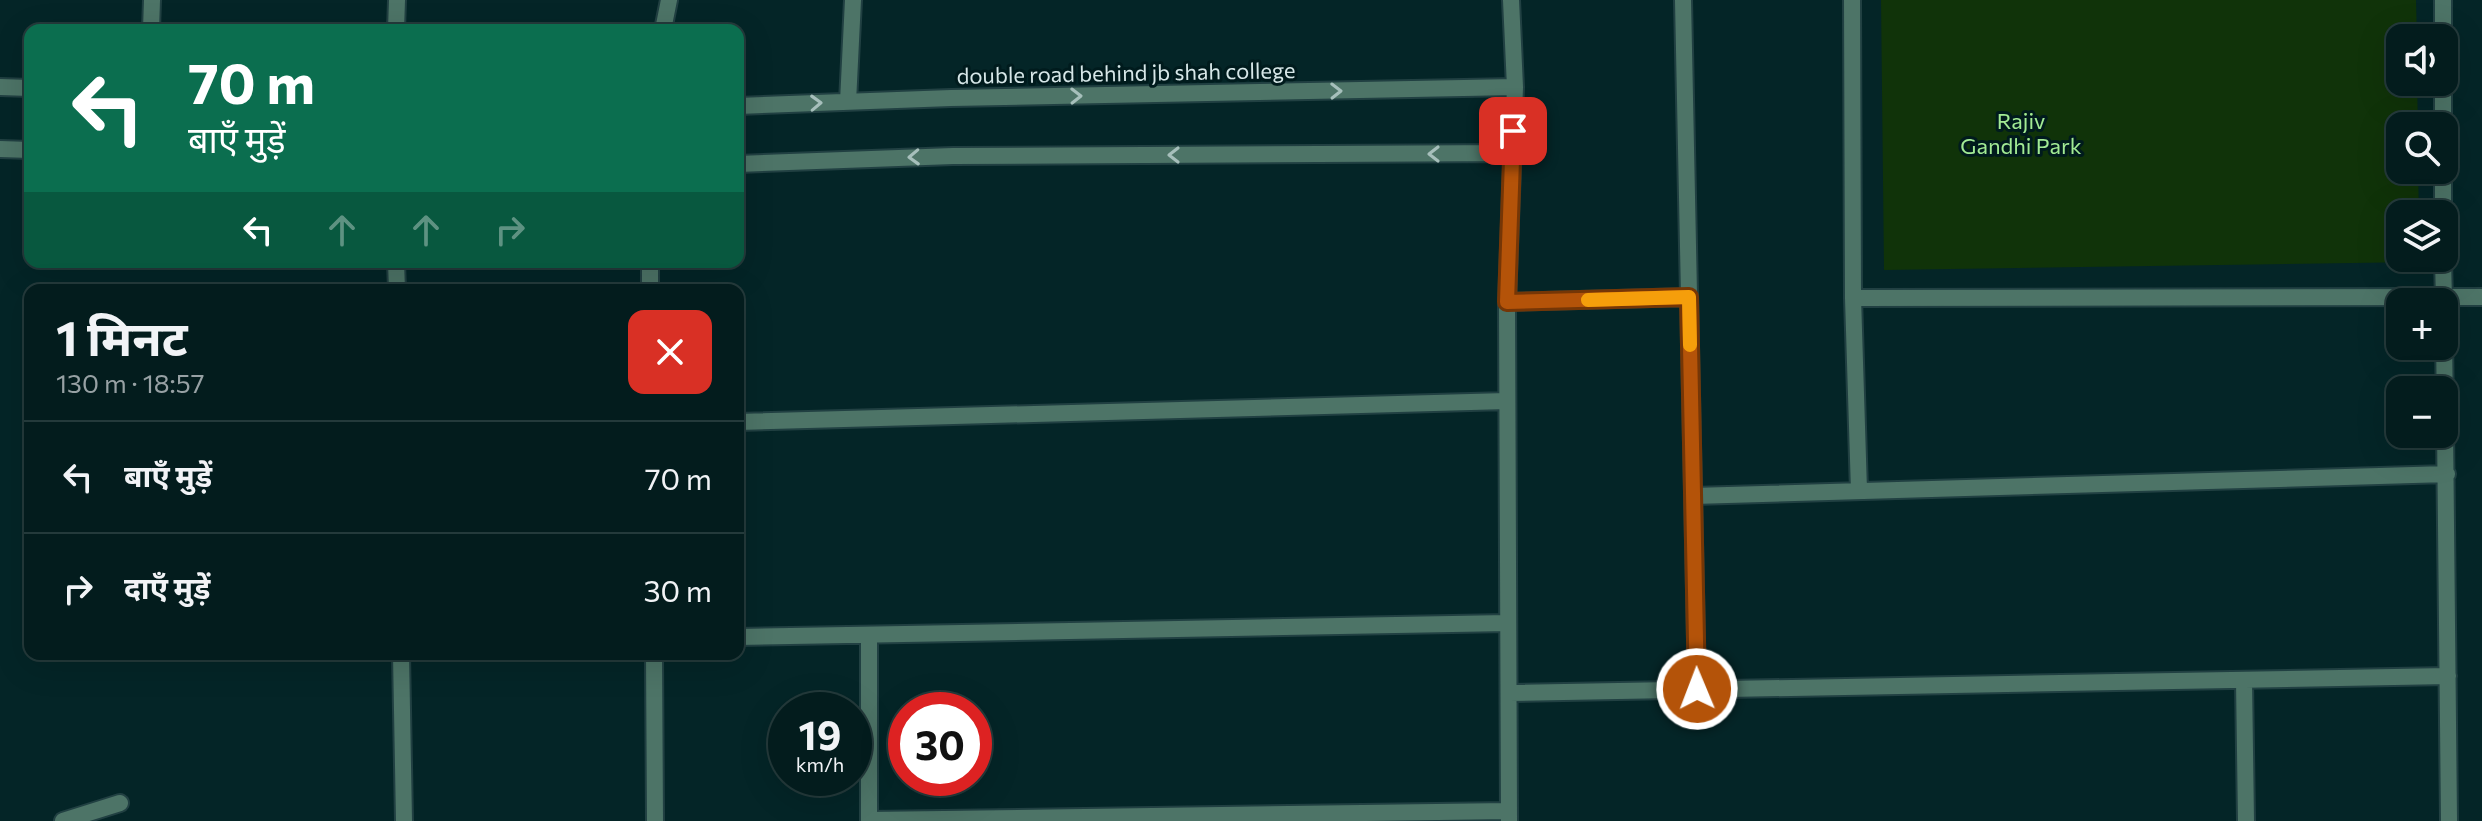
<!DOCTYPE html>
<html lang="hi">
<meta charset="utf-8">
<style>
:root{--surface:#031c1d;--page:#0d2526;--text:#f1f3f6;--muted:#97a1a4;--line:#243a3b}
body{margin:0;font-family:Commissioner,"Noto Sans Devanagari",sans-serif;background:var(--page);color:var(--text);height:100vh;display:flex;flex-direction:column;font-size:30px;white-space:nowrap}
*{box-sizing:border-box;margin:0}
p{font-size:26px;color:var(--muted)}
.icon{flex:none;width:44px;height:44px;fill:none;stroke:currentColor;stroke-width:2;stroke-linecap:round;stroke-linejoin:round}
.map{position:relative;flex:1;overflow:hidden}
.panel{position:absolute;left:24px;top:284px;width:720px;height:376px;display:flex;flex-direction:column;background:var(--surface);border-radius:16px;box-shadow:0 8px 32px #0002,0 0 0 2px var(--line)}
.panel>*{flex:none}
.guide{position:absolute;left:24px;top:24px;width:720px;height:244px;border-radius:16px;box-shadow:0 8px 32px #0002,0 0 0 2px var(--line);background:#0b6e4f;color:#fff;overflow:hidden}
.buttons{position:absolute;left:2386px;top:24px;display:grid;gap:16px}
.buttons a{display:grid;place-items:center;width:72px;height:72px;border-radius:16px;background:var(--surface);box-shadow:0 8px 32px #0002,0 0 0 2px var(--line);font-size:40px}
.speed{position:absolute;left:768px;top:692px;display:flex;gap:16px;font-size:40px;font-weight:700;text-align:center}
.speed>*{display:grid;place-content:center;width:104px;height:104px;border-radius:50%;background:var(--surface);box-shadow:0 8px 32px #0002,0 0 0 2px var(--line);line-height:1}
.speed small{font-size:20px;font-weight:400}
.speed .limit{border:12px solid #d22;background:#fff;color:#111}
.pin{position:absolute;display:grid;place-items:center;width:68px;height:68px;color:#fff;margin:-34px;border-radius:16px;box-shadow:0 4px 12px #0006}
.me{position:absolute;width:88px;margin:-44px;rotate:359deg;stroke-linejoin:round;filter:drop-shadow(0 0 6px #0008)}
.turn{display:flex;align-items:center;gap:28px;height:168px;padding:0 32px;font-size:36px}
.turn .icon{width:104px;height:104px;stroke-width:2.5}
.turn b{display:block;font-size:56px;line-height:68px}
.lanes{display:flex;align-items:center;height:76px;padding:0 32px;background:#0003;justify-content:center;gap:40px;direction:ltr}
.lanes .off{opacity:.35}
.round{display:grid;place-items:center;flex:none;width:84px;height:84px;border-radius:16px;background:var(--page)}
.overview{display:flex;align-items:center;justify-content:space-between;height:136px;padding:0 32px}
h1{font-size:48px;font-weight:700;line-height:60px}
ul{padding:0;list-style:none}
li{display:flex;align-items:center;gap:24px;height:112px;padding:0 32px;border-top:2px solid var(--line)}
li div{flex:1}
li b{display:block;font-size:30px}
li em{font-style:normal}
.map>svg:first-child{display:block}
.green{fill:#103309}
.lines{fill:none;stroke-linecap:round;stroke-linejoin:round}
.lane-casing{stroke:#214042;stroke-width:20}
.street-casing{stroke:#214042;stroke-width:20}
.lane{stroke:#4d7467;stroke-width:16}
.street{stroke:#4d7467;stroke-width:16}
.oneway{stroke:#a6bfbb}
.route-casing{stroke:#753606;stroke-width:20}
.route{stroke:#b45309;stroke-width:14}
.slow{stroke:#f59e0b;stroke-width:14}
.labels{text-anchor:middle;stroke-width:6;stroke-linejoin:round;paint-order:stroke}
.street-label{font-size:22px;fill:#d6e7e8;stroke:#001b1d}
.park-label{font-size:22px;fill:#a2eb94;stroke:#001b1d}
</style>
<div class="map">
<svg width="2482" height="821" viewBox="0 0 2482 821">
<rect width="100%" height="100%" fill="#042527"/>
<path class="green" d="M1881,0h535l1,38h-17v44h17l1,44h-18v44h18l1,44h-19v44h19v4l-535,8z"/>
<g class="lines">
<g class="lane-casing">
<path id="lane" d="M63,821l57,-18"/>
</g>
<g class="street-casing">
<path id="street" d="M1683,0l14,689
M1852,0l1,298 6,193
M2443,0v38
M151,30l1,-30
M396,30l1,-30
M663,30l6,-30
M2443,82v44
M0,87l30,1
M848,102l5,-102
M738,106l213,-8 564,-11
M0,149l30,1
M738,164l215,-8 559,-3
M2443,170v44
M2443,258l1,44
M396,262l1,28
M650,262v28
M1853,298l629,-1
M1507,302l182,-5
M2444,328l5,493
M738,422l769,-21
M1693,496l754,-22
M869,635v186
M738,637l770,-14
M401,654l3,167
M654,654l1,167
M2244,680l2,141
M1509,693l939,-17
M869,820l640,-9
M1509,821l-2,-519 8,-215 -4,-87"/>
</g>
<use href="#lane" class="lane"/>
<use href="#street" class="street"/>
</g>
<defs><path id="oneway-chevron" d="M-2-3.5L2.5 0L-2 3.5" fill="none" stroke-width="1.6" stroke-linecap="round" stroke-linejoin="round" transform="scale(2)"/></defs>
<g class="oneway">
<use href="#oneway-chevron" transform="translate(1336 91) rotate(-1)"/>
<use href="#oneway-chevron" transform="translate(1076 96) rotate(-1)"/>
<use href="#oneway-chevron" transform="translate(816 103) rotate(-2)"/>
<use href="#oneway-chevron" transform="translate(1434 154) rotate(180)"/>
<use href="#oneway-chevron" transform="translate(1174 155) rotate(180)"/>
<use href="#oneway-chevron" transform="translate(914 157) rotate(178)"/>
</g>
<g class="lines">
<g class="route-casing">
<path id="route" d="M1513,131l-6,171 182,-5 8,392"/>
</g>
<use href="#route" class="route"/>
<path class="slow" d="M1588,300l101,-3 1,48"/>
</g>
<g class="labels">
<g class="street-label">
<text transform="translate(1126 73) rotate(-1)" y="8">double road behind jb shah college</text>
</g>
<g class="park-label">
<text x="2021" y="129">Rajiv<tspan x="2021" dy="25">Gandhi Park</tspan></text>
</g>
</g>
</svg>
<div class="buttons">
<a><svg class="icon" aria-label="sound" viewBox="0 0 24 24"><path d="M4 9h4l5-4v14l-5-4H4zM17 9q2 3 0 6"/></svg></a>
<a><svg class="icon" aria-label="search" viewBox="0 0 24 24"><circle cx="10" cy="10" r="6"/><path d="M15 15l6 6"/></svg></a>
<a><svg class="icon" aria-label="layers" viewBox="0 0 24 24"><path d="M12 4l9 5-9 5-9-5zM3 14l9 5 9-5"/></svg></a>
<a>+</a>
<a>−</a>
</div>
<div class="speed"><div>19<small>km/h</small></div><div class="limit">30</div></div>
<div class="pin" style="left:1513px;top:131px;background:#d93025"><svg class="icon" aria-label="arrive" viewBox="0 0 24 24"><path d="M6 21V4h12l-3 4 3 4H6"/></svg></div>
<svg class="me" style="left:1697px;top:689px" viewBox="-20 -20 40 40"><circle r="17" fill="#b45309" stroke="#fff" stroke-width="3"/><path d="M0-11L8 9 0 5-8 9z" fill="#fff"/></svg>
<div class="guide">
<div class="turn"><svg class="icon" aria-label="left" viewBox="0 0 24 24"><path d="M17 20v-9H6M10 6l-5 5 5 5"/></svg><div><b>70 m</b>बाएँ मुड़ें</div></div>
<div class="lanes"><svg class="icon" aria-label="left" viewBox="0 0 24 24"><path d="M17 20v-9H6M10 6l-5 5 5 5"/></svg><svg class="icon off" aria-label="ahead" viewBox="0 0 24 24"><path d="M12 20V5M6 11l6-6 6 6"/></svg><svg class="icon off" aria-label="ahead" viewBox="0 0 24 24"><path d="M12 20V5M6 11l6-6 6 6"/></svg><svg class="icon off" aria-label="right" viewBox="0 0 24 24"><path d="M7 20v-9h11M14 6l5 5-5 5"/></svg></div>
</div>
<section class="panel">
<div class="overview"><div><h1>1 मिनट</h1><p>130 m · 18:57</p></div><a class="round" style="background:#d93025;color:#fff"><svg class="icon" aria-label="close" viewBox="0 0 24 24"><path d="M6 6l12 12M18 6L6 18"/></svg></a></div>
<ul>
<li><svg class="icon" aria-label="left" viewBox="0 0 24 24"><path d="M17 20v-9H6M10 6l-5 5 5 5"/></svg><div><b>बाएँ मुड़ें</b></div><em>70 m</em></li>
<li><svg class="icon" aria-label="right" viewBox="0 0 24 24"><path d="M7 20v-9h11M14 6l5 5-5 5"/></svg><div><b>दाएँ मुड़ें</b></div><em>30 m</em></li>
</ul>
</section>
</div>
